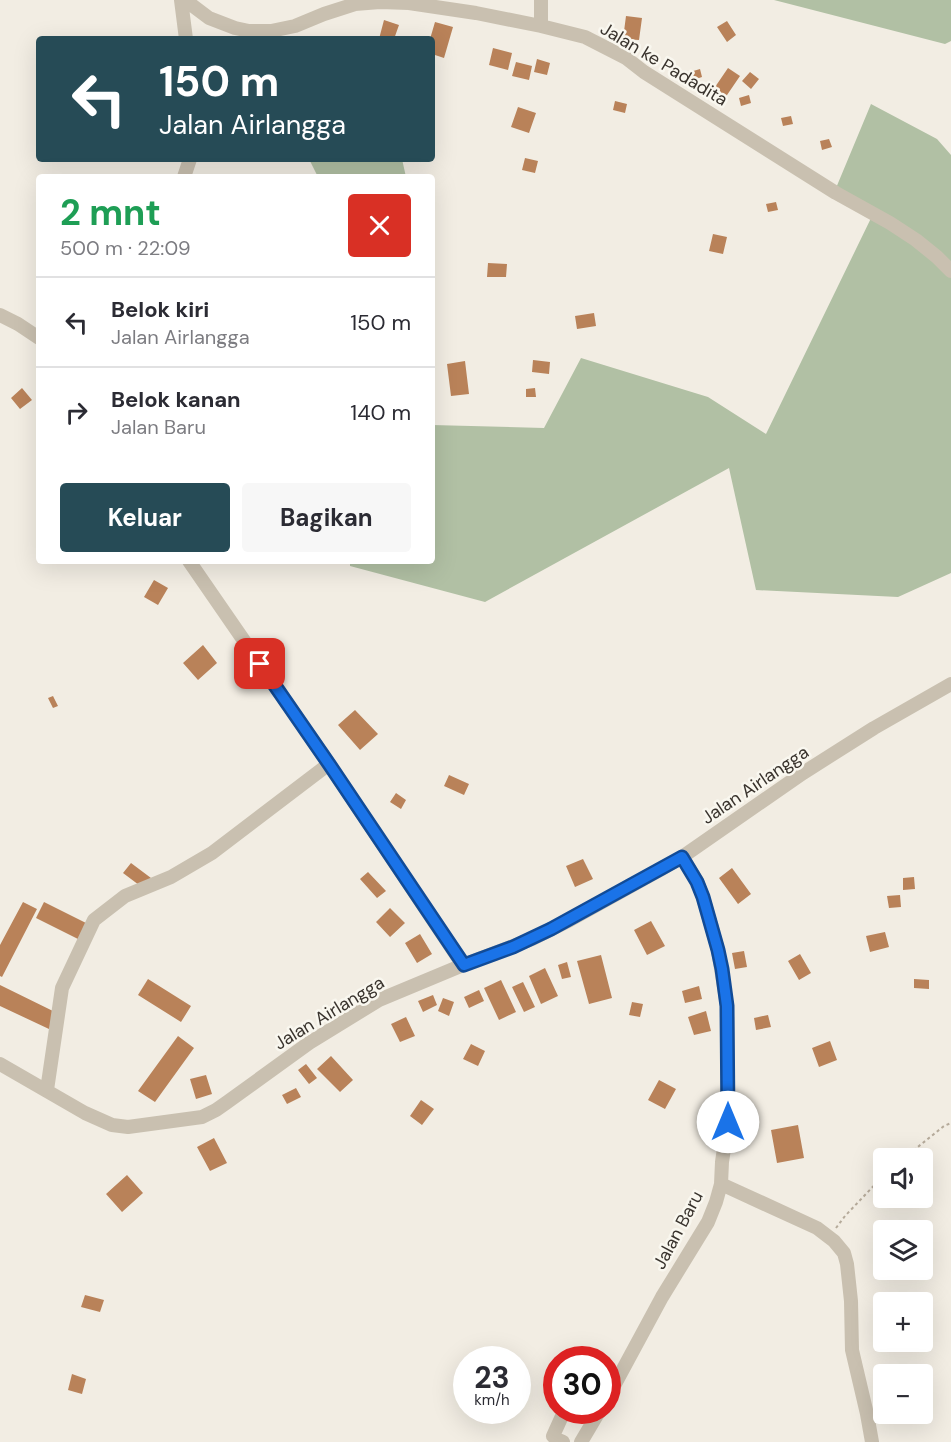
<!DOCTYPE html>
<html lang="id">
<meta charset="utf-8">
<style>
:root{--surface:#fff;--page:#f7f7f7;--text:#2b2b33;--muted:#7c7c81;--line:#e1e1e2;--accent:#264b56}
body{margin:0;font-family:"DM Sans",sans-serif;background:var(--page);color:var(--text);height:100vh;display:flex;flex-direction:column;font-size:22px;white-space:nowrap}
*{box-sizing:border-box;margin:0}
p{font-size:20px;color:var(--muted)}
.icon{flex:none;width:33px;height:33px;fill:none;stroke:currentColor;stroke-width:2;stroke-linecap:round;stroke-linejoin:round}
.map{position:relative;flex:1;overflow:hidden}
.details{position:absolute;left:36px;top:174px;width:399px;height:390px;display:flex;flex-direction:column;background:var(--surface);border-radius:6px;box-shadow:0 6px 24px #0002}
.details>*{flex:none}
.top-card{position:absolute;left:36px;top:36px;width:399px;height:126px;border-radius:6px;box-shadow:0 6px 24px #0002;background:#264b56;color:#fff;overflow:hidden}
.buttons{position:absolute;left:873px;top:1148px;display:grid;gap:12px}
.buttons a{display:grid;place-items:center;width:60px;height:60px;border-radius:6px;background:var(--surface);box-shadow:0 6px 24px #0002;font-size:30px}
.speed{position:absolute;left:453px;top:1346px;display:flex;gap:12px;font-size:30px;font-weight:700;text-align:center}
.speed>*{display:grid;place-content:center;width:78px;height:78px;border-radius:50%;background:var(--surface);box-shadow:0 6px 24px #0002;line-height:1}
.speed small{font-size:15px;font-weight:400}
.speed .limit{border:9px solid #d22;background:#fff;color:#111}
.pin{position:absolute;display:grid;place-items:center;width:51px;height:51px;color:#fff;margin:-26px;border-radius:12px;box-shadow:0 3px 9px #0006}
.me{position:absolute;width:66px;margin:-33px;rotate:0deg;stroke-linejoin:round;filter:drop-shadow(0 0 4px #0008)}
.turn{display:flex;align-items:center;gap:21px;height:126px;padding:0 24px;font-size:27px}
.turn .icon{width:78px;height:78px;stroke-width:2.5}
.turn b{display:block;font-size:42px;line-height:51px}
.round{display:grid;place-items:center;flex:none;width:63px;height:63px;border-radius:6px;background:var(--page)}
.headline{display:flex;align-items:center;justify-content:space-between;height:102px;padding:0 24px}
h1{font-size:36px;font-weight:700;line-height:45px;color:#1e9e55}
.cta{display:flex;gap:12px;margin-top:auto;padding:12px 24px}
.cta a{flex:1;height:69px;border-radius:6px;background:var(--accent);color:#fff;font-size:24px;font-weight:700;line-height:69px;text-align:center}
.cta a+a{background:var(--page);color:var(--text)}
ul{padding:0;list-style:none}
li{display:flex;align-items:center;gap:18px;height:90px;padding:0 24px;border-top:2px solid var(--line)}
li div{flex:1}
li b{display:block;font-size:22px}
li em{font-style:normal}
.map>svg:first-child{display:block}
.green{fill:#b1c0a4}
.building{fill:#b98259}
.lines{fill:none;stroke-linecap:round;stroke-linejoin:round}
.path{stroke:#b5aa9a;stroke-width:2;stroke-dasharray:3 3;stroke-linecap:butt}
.minor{stroke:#c9c0b0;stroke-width:14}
.route-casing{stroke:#114b97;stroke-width:15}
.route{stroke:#1a73e8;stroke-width:10}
.labels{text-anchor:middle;stroke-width:5;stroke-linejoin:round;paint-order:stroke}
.street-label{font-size:18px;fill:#39332d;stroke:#f9f7ef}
</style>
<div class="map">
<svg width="951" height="1442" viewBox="0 0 951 1442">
<rect width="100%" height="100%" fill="#f2ede3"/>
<path class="green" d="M774,0h177v41l-6,3z
M871,104l66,35 14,16v418l-53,24 -142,-7 -27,-122 -244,134 -135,-36v-5h82v-136l112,3 37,-70 127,39 58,37 108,-222 -38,-24z
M309,159h93l4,18h-88z"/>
<path class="building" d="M626,16l16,2 -3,22 -16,-1z
M384,20l15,5 -5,14h-15z
M727,21l9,14 -9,7 -10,-15z
M435,22l18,5 -9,31 -12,-4v-15h-2z
M493,48l19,5 -4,17 -19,-5z
M537,59l13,4 -3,12 -13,-3z
M516,62l16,4 -3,14 -17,-4z
M728,68l12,8 -15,22 -12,-8z
M700,69l2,8 -9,3 -3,-8z
M750,72l9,7 -8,10 -9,-8z
M749,95l2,8 -10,3 -2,-8z
M615,101l12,3 -2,9 -12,-3z
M518,107l18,6 -7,20 -18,-6z
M791,116l2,8 -10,2 -2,-8z
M829,139l3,8 -10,3 -2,-9z
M525,158l13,3 -3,12 -13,-3z
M776,202l2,8 -10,2 -2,-8z
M713,234l14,3 -4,17 -14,-3z
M488,263l19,1 -1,13h-19z
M594,313l2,13 -19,3 -2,-13z
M533,360l17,2 -1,12 -17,-2z
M465,361l4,33 -18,2 -4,-32z
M22,388l10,12 -12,9 -9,-11z
M535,388l1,9h-10v-8z
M154,580l14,8 -10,17 -14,-8z
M203,645l14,18 -19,17 -15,-17z
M53,696l5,10 -5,2 -5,-10z
M355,710l23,24 -18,16 -22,-25z
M449,775l20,9 -5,11 -20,-9z
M396,793l10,7 -5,9 -11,-7z
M583,859l10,20 -18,8 -9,-21z
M131,863l20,15 -8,10 -20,-15z
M732,868l19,26 -13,10 -19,-26z
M368,872l18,19 -9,7 -17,-19z
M914,877l1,12 -12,1v-12z
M900,895l1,12 -12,1 -2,-12z
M23,902l14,7 -35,68 -2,-1v-31z
M44,902l44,22 -8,16 -44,-22z
M390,908l15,15 -15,14 -14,-15z
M651,921l14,25 -18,9 -13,-25z
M885,932l4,15 -19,5 -4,-16z
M420,934l12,20 -15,9 -12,-20z
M744,951l3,16 -12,2 -3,-16z
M800,954l11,19 -12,7 -11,-19z
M601,955l11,43 -23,6 -12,-43z
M567,962l4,15 -9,2 -4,-14z
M545,968l13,28 -17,8 -12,-28z
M148,979l43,27 -10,16 -43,-27z
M914,979l15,1v9l-15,-1z
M501,980l15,32 -17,8 -15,-32z
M523,982l12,25 -11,5 -12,-25z
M0,985l57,28 -8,16 -49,-23z
M699,986l3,13 -17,4 -3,-12z
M479,990l5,11 -15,7 -5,-11z
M433,995l4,10 -14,7 -5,-11z
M443,998l11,4 -5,14 -11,-5z
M632,1002l11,2 -3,13 -11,-2z
M706,1011l5,20 -17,4 -6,-18z
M768,1015l3,12 -15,3 -2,-12z
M406,1017l9,19 -15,6 -9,-18z
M178,1036l16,12 -39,54 -17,-11z
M830,1041l7,19 -18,7 -7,-19z
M471,1044l14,7 -7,15 -15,-7z
M331,1056l22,24 -13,12 -23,-23z
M306,1064l11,14 -8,6 -11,-14z
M206,1075l6,19 -16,5 -6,-20z
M659,1080l17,9 -11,20 -17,-9z
M296,1088l5,9 -14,7 -5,-9z
M421,1100l13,9 -12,16 -12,-9z
M798,1125l6,33 -27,5 -6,-33z
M214,1138l13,25 -17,8 -13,-24z
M127,1175l16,18 -21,19 -16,-18z
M85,1295l19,5 -4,12 -19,-5z
M72,1374l14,5 -4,15 -14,-4z"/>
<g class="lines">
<path class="path" d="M904,1158l40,-32 7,-3
M836,1228l9,-12 39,-41"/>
<path class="minor" d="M181,0l5,39
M185,0l24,18 26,10 14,3h22l24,-5 29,-12 31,-10 25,-2 29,1 67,10 65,13 44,11 41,21 18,14 192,121 54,30 26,17 21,17 14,14
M541,0v26
M184,177l6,-18
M0,315l18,9 21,14
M189,561l140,203 134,201
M0,1064l85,49 27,12 16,2 74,-10 14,-7 10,-7 83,-60 70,-43 84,-35 69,-26 38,-19 90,-50 22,-13 121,-84 71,-45 77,-44
M47,1090l15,-102 32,-68 31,-24 46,-19 41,-24 117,-89
M721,1184l96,44 17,13 10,12 3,11 4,37 1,49 15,64 5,28
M608,1397l54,-100 46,-75 8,-20 5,-18 1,-22 6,-40 -1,-116 -9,-56 -15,-53 -6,-16 -15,-24
M562,1416l-9,20 3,3 7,3
M581,1442l19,-32"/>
</g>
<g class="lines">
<g class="route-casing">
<path id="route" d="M260,664l69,100 135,201 49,-18 38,-18 131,-72 15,25 6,15 15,53 4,19 5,37 1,116"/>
</g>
<use href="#route" class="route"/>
</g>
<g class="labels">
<g class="street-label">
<text transform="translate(664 64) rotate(31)" y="6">Jalan ke Padadita</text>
<text transform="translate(755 785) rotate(-34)" y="6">Jalan Airlangga</text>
<text transform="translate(329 1013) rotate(-31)" y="6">Jalan Airlangga</text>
<text transform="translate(678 1230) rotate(-62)" y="6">Jalan Baru</text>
</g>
</g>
</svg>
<div class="buttons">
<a><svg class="icon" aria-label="sound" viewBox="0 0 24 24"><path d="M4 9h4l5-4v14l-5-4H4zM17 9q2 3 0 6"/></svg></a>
<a><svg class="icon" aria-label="layers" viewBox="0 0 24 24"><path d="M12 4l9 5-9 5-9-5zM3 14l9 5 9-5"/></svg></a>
<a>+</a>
<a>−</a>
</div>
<div class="speed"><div>23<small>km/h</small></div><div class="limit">30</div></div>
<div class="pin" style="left:260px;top:664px;background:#d93025"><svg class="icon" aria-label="arrive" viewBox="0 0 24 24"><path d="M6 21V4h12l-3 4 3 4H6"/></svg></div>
<svg class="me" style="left:728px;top:1122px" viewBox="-20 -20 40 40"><circle r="19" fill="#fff"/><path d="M0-13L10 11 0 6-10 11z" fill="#1a73e8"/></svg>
<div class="top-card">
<div class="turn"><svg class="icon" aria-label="left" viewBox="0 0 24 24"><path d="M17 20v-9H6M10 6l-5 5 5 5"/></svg><div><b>150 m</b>Jalan Airlangga</div></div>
</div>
<section class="details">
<div class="headline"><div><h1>2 mnt</h1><p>500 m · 22:09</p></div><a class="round" style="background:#d93025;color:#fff"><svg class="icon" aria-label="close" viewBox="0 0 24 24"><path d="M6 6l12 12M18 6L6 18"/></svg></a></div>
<ul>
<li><svg class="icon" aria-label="left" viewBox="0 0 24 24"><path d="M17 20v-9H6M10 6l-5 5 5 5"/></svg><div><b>Belok kiri</b><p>Jalan Airlangga</p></div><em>150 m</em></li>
<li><svg class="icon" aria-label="right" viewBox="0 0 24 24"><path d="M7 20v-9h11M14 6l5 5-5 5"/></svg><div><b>Belok kanan</b><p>Jalan Baru</p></div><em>140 m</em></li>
</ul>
<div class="cta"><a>Keluar</a><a>Bagikan</a></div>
</section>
</div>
